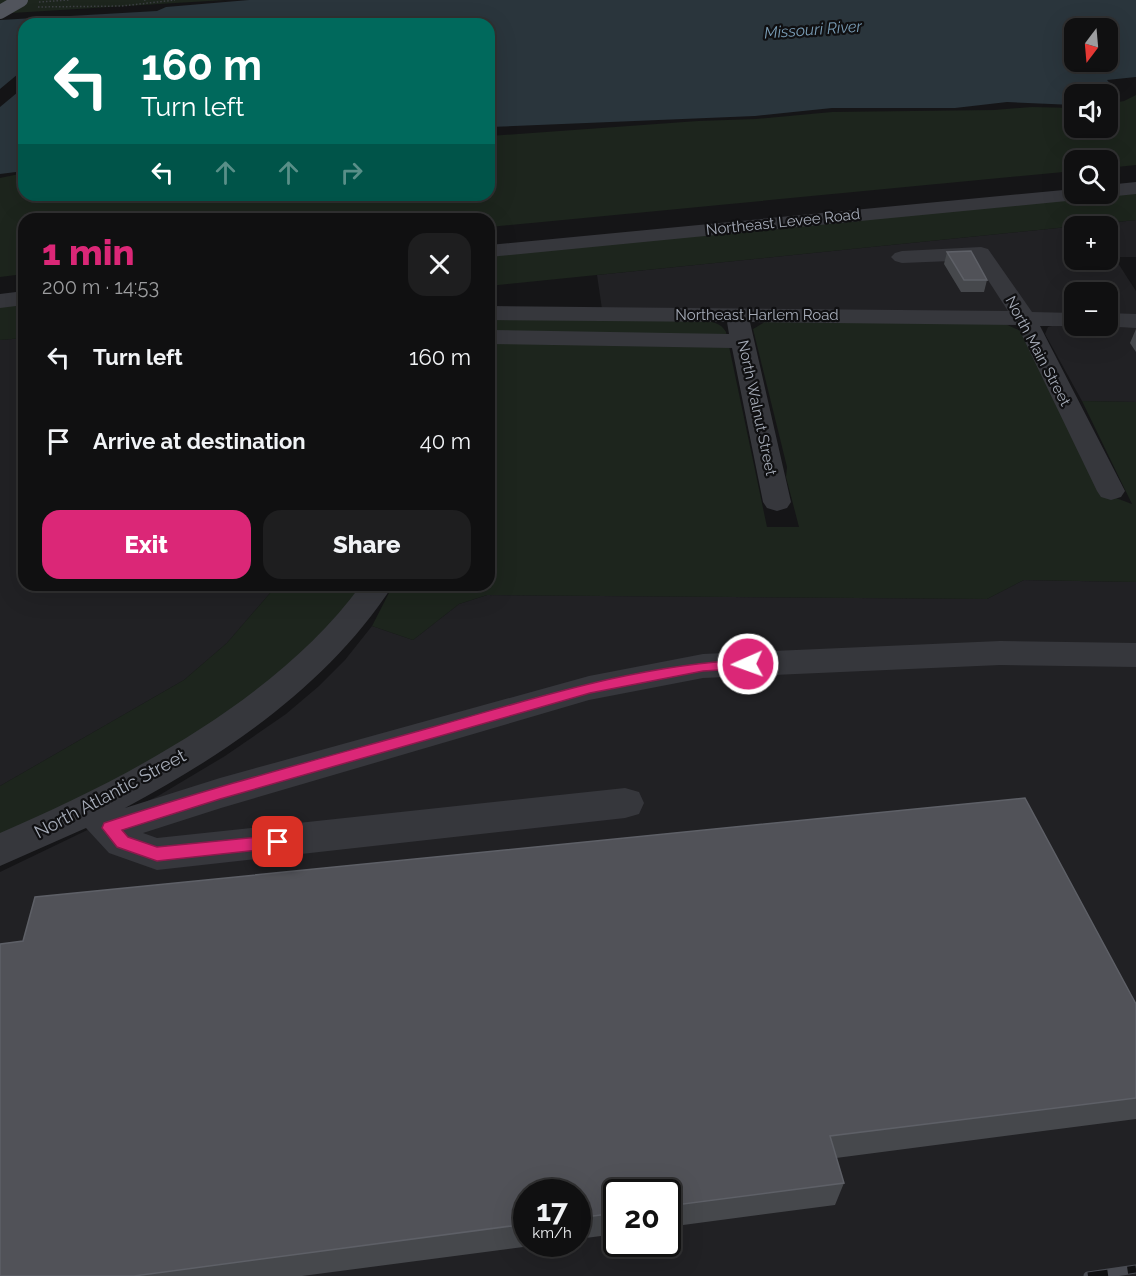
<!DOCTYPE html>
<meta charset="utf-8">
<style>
:root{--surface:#101011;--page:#1e1e1f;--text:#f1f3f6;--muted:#9c9d9f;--line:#303031;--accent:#db2777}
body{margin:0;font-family:Raleway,sans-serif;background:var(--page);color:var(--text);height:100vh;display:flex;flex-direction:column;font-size:22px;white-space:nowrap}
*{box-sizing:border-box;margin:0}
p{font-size:20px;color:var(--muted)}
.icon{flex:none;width:33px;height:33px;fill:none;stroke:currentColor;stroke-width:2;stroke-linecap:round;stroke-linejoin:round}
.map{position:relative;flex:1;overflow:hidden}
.drawer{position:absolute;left:18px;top:213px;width:477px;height:378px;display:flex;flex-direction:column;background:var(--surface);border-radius:18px;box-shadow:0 6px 24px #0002,0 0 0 2px var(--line)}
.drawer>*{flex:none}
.hud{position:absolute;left:18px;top:18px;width:477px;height:183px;border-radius:18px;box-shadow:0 6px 24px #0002,0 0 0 2px var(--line);background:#00695c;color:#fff;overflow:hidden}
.needle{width:39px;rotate:196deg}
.buttons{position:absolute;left:1064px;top:18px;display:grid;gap:12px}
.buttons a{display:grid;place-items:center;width:54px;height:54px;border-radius:12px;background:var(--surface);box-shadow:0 6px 24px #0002,0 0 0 2px var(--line);font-size:30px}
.speed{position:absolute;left:513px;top:1179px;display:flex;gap:12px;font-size:30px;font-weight:700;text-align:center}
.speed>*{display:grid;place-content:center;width:78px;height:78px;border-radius:50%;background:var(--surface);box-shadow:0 6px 24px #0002,0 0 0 2px var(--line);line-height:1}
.speed small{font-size:15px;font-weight:400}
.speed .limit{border:3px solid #111;border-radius:9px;background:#fff;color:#111}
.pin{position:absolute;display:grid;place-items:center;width:51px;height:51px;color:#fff;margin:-26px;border-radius:12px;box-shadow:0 3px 9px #0006}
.me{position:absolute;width:66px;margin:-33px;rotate:268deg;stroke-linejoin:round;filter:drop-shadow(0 0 4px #0008)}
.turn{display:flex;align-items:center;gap:21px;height:126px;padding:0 24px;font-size:27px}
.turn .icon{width:78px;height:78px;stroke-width:2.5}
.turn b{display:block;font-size:42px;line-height:51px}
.lanes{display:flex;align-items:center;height:57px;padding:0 24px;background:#0003;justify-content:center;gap:30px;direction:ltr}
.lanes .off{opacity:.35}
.round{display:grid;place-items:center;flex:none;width:63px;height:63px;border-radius:18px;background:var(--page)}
.overview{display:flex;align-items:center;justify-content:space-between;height:102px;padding:0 24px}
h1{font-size:36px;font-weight:800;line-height:45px;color:var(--accent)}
.button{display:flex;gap:12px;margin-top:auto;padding:12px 24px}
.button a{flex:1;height:69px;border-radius:18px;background:var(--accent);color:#fff;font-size:24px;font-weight:800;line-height:69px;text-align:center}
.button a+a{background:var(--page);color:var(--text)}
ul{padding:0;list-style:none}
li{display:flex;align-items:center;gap:18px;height:84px;padding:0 24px}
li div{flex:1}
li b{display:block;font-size:22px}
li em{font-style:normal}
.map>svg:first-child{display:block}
.built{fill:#212124;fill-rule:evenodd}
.green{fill:#1d251d}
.water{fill:#2a353c;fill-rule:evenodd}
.pier{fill:#151517}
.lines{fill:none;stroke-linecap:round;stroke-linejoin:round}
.path{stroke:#3c3e43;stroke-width:1.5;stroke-dasharray:1.5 2;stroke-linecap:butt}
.minor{fill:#36373c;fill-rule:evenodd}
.rail-casing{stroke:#494b52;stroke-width:9}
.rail{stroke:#101012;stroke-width:7;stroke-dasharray:20;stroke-linecap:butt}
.major-bridge{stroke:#51545c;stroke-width:14}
.wall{fill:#46484c}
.building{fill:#515258;stroke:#5e6067;stroke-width:1.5}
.route{fill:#db2777;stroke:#8e194d;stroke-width:1.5}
.labels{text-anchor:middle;stroke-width:4.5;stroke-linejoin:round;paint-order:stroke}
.far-street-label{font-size:15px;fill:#a6acb8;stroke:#101012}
.far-water-label{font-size:16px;font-style:italic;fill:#7a9db6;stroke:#101012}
.street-label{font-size:18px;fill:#a6acb8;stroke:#101012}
</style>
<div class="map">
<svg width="1136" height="1276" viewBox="0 0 1136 1276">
<rect width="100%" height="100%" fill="#151517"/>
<path class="built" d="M1136,220v37h-22l22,34v26h-29v-25h-33v24l-472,-7 -5,-34zM1074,226h33v34h-33z
M1055,325l81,1v76l-54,-1 -37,-67 3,-7z
M24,338v247h253l-50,58 -43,37 -184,106v-446z
M1024,580l112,2v694h-1136v-404l158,-76 67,-40 61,-42 33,-28 26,-26 27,-34 41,14 46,-36 28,-9 500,4zM526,1192h52v52h-52zM616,1192h52v52h-52z"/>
<path class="green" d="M0,0h225l-213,13 -12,-1z
M1136,95v70l-29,3v-8h-33v11l-585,56v-8h-465v55l-24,3v-99l24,-5v22h465v-59l209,-15 58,-2 76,-7 162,-2 38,-3 42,1v20h33v-24l17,-3z
M1136,191v29l-647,66v-31z
M24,302v36l-24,2v-36z
M489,320h214c10,2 18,3 23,12l41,195h32l-13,-50 1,-10 -34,-138 12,-7 238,1 18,8 79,161 32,12 -50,-103 54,1v180l-112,-2 -37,19 -500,-4 -28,9 -46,36 -41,-14 21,-41h96z
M277,585h88l-16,26 -133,116 -216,116v-57l184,-106 43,-37z"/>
<path class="water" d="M249,0h887v77l-29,3 6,7 -1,6 -5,4v-3h-33v11l-67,-3 -52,6h-123l-77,8 -266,11v-103h-465v147l-24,3v-154l157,-9 9,-4zM1074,28h33v34h-33z"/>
<path class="pier" d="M24,69v18l-24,20v-18z"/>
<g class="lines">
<path class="path" d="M144,0h3
M39,2l30,-2
M38,7l84,-1 53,-6"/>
<path class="minor" d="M1136,182v12l-29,3 -8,-3h8v-9z
M1074,189v5h13l-3,4 -7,2 -588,57v-12z
M981,247l7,2 44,63 42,1v13h6h-40l85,165 -4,6 -10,3 -10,-3 -4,-6 -80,-166 -267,-3 41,180 -4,6 -10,3 -10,-3 -4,-6 -31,-154 -243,-4v-14h2l238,4 -2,-12 -238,-2v-14l519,5 -33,-51 -73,3 -7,-2 -4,-4 4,-4 7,-2z
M24,291v14l-24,3v-14z
M1107,313l29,1v14l-35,-2h6z
M361,585h32c-64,99 -165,168 -268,223l95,-30 369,-102 114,-22 297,-13 136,2v24l-136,-2 -297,13 -114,22 -368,108 -78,25 14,5 468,-50 14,4 5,11 -5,11 -14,4 -468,52 -48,-17 -23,-25 -86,38v-33c126,-54 279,-135 361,-248z"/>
<g class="rail-casing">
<path id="rail" d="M1088,1276l48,-7"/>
</g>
<use href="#rail" class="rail"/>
<path class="major-bridge" d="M0,12l21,-12"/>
</g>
<path class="wall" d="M947,252l40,28 -3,12h-23l-17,-28z
M1136,329v23l-6,-9z
M1136,1004v115l-300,39 8,25 -9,22 -167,22v-35h-52v42l-38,5v-47h-52v52h20l-244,32h-302z"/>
<path class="building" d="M971,251l16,29h-23l-17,-28z
M1025,798l111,206v94l-306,38 14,47 -176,23v-14h-52v21l-38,5v-26h-52v32l-392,52h-134v-332l23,-3 12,-44z"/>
<path class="route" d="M748,660l7,4 -2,4 -50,3 -113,22 -370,106 -98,31 6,7 29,10 121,-12 6,2 2,5 -2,4 -6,2 -121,13 -40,-14 -15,-19 2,-5c109,-36 219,-65 329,-96 103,-29 207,-63 315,-67z"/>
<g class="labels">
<g class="far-street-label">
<text transform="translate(783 222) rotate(-6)" y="5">Northeast Levee Road</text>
<text x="757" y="320">Northeast Harlem Road</text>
<text transform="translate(1038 351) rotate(62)" y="5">North Main Street</text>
<text transform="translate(757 408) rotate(78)" y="5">North Walnut Street</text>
</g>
<g class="far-water-label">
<text transform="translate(813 29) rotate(-4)" y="6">Missouri River</text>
</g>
<g class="street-label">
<text transform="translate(110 794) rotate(-28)" y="6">North Atlantic Street</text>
</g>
</g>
</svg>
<div class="buttons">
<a><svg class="needle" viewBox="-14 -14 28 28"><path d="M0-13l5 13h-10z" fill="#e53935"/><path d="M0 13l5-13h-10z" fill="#9c9d9f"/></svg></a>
<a><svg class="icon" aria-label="sound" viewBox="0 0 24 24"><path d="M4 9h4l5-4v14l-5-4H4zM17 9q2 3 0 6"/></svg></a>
<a><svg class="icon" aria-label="search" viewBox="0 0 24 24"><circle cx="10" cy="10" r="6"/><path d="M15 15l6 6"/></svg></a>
<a>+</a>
<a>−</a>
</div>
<div class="speed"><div>17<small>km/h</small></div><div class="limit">20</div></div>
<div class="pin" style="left:278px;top:842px;background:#d93025"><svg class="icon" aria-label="arrive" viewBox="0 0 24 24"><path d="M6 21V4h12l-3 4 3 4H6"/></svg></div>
<svg class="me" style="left:748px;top:664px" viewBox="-20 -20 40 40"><circle r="17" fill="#db2777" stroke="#fff" stroke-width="3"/><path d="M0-11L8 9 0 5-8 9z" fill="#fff"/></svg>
<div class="hud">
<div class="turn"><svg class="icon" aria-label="left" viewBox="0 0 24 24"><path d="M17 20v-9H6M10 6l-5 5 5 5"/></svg><div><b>160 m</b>Turn left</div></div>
<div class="lanes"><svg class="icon" aria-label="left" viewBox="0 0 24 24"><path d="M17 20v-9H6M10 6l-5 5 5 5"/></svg><svg class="icon off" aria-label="ahead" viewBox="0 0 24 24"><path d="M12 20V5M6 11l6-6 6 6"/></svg><svg class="icon off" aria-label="ahead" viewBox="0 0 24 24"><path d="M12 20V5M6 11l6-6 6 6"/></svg><svg class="icon off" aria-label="right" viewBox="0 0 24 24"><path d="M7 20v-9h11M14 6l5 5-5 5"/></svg></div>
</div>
<section class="drawer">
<div class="overview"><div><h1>1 min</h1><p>200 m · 14:53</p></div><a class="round"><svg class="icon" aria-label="close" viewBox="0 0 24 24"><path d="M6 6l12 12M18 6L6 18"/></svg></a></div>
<ul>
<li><svg class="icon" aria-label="left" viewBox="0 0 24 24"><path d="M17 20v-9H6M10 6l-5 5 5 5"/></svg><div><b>Turn left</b></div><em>160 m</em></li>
<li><svg class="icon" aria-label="arrive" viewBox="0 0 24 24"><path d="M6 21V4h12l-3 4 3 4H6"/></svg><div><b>Arrive at destination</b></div><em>40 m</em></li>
</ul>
<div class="button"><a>Exit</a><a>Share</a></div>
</section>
</div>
